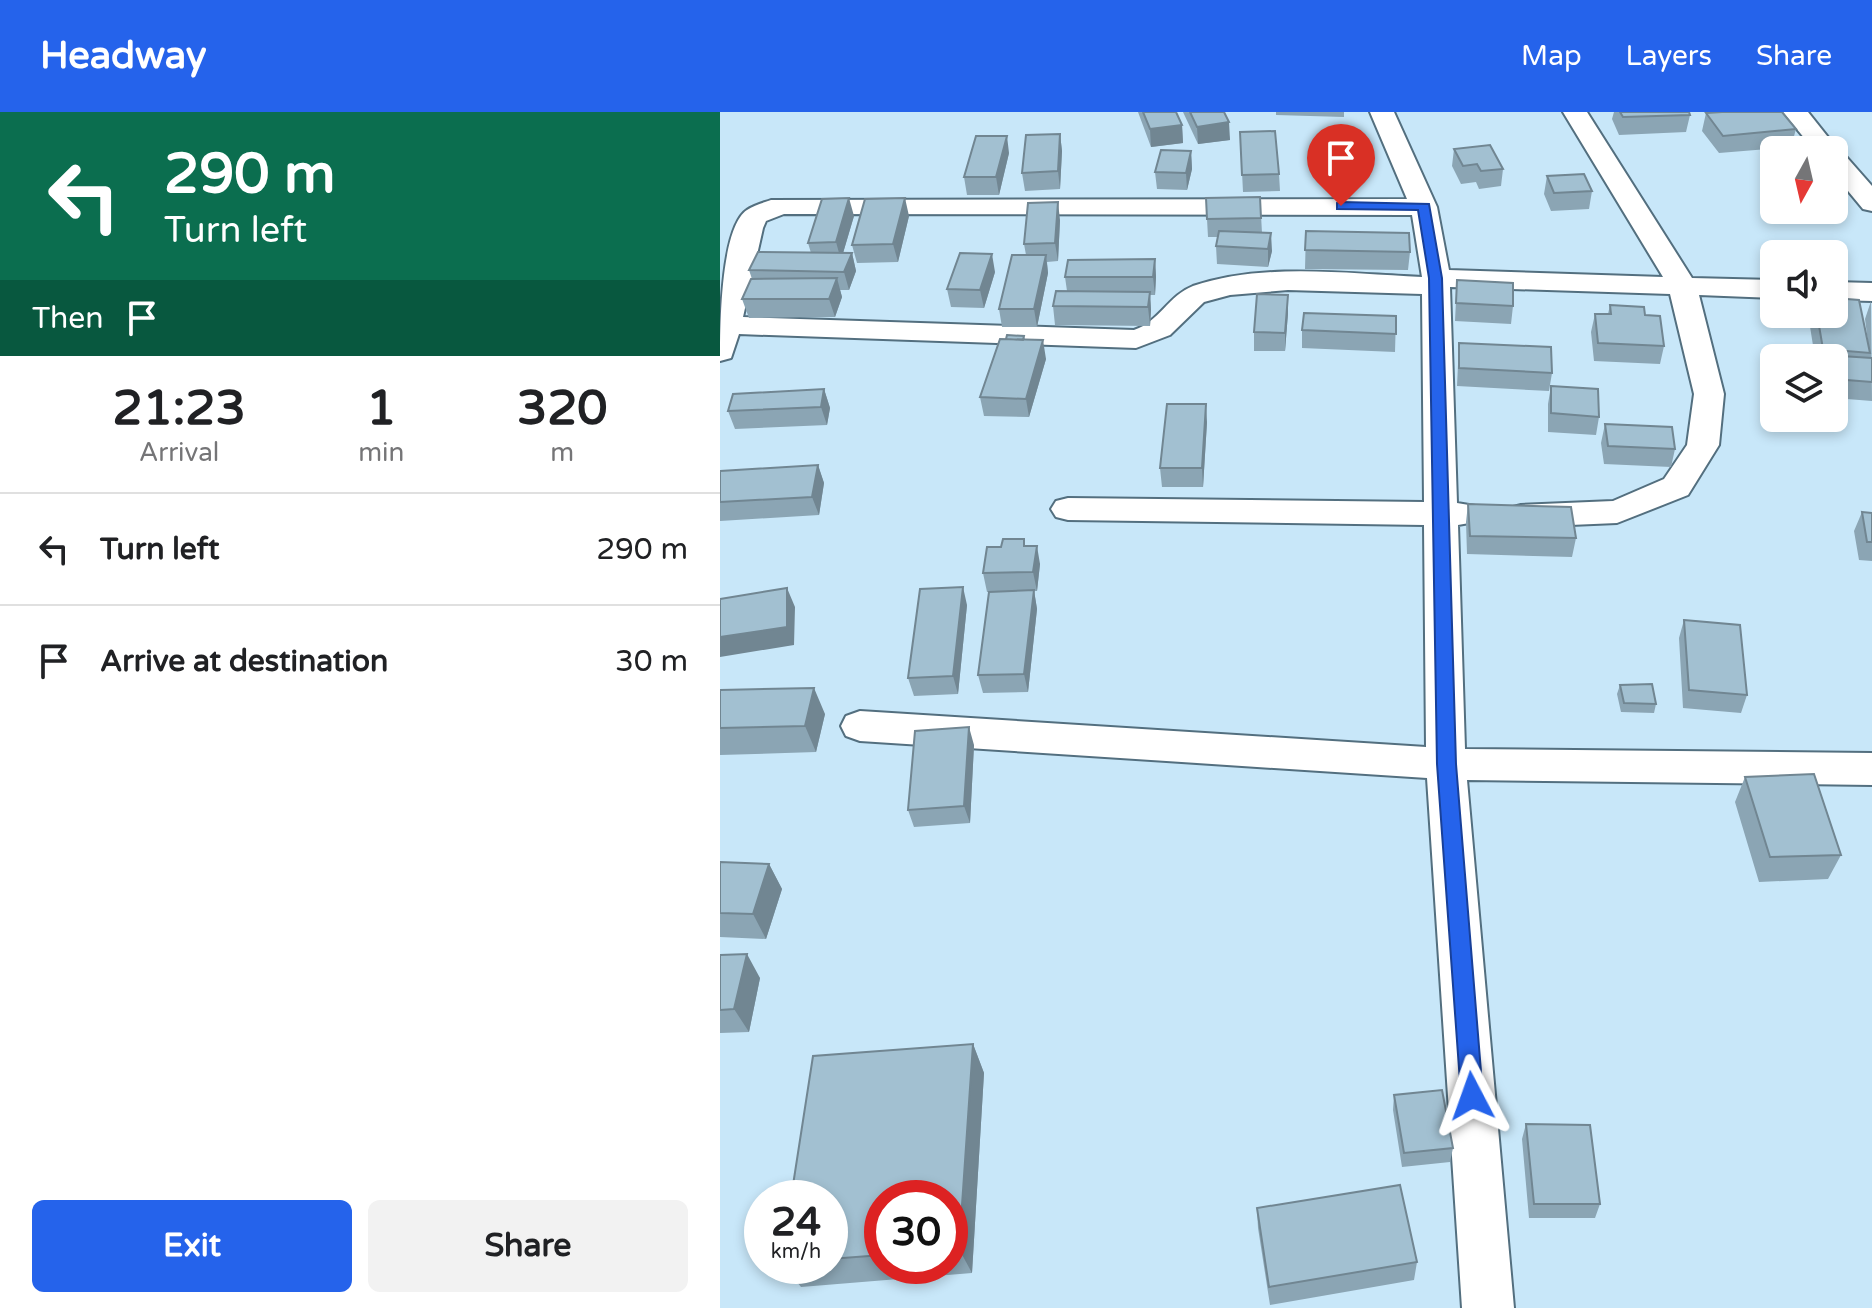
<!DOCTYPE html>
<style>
:root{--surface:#fff;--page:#f2f2f2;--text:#202124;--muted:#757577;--line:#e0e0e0;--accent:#2563eb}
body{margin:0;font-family:"Varela Round",sans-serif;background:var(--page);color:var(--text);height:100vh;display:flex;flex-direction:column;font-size:30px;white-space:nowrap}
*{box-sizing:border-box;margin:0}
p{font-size:26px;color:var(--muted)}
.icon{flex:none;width:44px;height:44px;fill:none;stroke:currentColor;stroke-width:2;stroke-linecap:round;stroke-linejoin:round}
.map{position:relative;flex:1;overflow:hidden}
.details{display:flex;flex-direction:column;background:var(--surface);width:720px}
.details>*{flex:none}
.guide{background:#0b6e4f;color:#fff;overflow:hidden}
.needle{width:52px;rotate:188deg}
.buttons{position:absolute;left:1040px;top:24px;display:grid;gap:16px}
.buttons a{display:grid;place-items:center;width:88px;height:88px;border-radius:12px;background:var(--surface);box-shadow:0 4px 12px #0003;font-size:40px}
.speed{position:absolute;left:24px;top:1068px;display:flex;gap:16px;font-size:40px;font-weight:700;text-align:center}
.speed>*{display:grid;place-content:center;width:104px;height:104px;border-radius:50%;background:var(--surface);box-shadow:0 4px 12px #0003;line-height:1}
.speed small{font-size:20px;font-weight:400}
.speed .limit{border:12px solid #d22;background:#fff;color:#111}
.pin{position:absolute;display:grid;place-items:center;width:68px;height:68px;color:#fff;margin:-82px -34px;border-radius:50% 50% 50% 0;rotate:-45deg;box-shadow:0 0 8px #0007}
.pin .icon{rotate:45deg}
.me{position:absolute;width:88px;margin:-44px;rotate:356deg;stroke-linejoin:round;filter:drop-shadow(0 0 6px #0008)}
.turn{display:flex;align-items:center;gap:28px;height:168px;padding:0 32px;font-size:36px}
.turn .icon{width:104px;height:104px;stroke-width:2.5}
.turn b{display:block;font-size:56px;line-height:68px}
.then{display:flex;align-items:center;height:76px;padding:0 32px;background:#0003;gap:16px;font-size:30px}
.eta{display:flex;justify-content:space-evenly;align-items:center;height:136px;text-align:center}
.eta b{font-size:48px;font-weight:800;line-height:56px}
.action{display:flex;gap:16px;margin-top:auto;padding:16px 32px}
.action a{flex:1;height:92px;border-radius:12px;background:var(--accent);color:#fff;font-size:32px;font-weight:800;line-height:92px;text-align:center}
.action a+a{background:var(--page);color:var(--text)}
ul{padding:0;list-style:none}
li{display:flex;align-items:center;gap:24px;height:112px;padding:0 32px;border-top:2px solid var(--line)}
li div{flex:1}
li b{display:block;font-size:30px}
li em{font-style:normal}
header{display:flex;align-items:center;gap:48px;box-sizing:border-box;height:112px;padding:0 40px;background:var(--accent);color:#fff}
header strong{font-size:38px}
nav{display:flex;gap:44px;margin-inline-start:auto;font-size:28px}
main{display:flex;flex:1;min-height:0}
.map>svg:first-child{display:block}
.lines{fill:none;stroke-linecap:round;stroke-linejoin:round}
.minor-casing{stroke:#536f7f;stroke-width:4}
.minor{fill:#fff;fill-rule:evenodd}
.wall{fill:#8ba5b4;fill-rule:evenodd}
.shaded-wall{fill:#718692}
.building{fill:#a2c0d1;stroke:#718692;stroke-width:2}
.route{fill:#2563eb;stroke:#184099;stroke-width:2}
</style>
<header>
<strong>Headway</strong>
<nav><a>Map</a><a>Layers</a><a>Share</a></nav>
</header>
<main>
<section class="details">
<div class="guide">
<div class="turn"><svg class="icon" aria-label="left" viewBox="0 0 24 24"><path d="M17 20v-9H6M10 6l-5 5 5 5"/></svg><div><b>290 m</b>Turn left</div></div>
<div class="then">Then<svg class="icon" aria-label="arrive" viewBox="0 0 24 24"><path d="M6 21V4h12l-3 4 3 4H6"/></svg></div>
</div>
<div class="eta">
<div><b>21:23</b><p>Arrival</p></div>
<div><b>1</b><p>min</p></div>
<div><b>320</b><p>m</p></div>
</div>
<ul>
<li><svg class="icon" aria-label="left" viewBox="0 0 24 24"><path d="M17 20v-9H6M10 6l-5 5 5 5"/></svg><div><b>Turn left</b></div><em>290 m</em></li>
<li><svg class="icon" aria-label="arrive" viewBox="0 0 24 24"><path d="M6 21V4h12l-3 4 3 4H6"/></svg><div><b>Arrive at destination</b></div><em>30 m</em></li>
</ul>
<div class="action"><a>Exit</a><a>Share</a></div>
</section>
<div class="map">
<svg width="1152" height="1196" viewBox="0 0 1152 1196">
<rect width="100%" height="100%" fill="#c8e7f9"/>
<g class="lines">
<g class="minor-casing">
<path id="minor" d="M650,0h24l43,95 12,63 214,7 -100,-165h24l105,166 82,2v18l-75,-3 25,99 -5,51 -31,50 -71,28 -96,4 -12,-3 -5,-8 5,-8 12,-3 92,-4 51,-22 23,-34 7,-51 -24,-100 -220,-7 7,216 18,3 5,8 -5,8 -17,3 7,224 407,4v32l-405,-5 47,528h-52l-35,-530 -567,-37 -14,-5 -5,-10 5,-10 14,-5 566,36 -2,-222 -356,-5 -12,-3 -5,-8 5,-8 12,-3 356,4 -2,-208 -134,-4 -58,5 -26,7 -34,33 -34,13 -397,-14 -8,24 -11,3c0,-31 0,-133 27,-151 7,-5 16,-7 24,-10l636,-1zM64,102l628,1 10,62c-74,-3 -157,-15 -229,9 -24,9 -34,36 -59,44l-391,-13 20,-89 3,-7z
M1063,0h25l31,39 4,2 29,33v25l-9,-2 -29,-35v-24h-20z
M1114,170l38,1v18l-38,-1z"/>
</g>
<use href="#minor" class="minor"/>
</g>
<path class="wall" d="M418,0h38l6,13 1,18 -32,4z
M463,0h41l6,28 -32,4z
M556,0h68v5l-68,-2z
M894,0h75l1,3 -4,17 -67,3 -7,-16z
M986,1l90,16 -5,18 -72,6 -17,-22z
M520,20l39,42 1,17 -37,1z
M340,22l2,17 -2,38 -35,2 -3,-18z
M734,37l49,20 -2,17 -22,3 -3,-7 -15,2 -9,-18z
M471,39l1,18 -5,21 -30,-1 -2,-17z
M289,41l-10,42h-32l-3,-18z
M827,64l45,15 -3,18 -38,2 -7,-17z
M540,85l2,36 10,18 -4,16 -51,-3 -1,-18 2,-9h-10l-1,-18z
M134,104l-11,37h9l4,18 -7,19h-9l2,7 -7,20 -86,1 -7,-19 10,-20 -3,-9 62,-17 -3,-10z
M189,104l-11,46 -41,1 -5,-18z
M340,108l-2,41 -11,1 1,11 -11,54h-35l-3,-18 27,-54 -2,-11z
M586,119l104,21 -2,18 -103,-1z
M435,147l1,18 -1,18h-5l1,15 -1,16 -95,-1 -2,-19 14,-15 -2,-14z
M275,160l-11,36 -33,-1 -4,-18z
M737,168l56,26 -2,18 -56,-3z
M1151,189l1,100 -38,-3v-40h-19l-7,-44h26l35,36 -4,-31z
M890,193l35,10 19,31 -4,18 -66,-3 -3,-29 4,-18h13z
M568,201l-3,38h-31v-19z
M676,204l-1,36 -93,-4v-18z
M304,224l1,4 21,19 -17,58 -45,-1 -4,-19 26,-58z
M739,231l93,30 -3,18 -92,-5z
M831,274l48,31 -3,18 -48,-3v-28z
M104,277l6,19 -3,17 -92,4 -7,-18z
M487,310l-4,65h-41l-2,-19z
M885,312l70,25 -4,18 -67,-3 -3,-21z
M98,353l6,18 -5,32 -99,6v-50z
M748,392l108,34 -4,19 -105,-3 -1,-32z
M1142,400l10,1v48l-13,-1 -5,-29z
M306,434l14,18 -3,27h-3l3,18 -9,83 -45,1 -5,-18 11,-83h-2l-4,-19z
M247,493l-9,89 -44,2 -6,-18z
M964,508l63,75 -6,18 -58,-5 -4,-70z
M900,573l36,19 -2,9 -33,-1 -4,-18z
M0,578l105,24 -9,38 -96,3z
M254,633l-4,78 -56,4 -6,-17z
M1025,665l96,78 -13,24 -69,3 -24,-80z
M0,750l49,2 13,25 -16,50 -46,-2z
M0,843l40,23 -11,54 -29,1z
M253,932l11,29 -12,200 -171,14 -17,-21h46v-68zM162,1086h68v68h-68z
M674,983l59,53 -3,14 -48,5 -9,-57z
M806,1012l74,80 -5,14h-66l-7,-79z
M537,1096l160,54 -3,18 -144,25 -12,-77z"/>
<path class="shaded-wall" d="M509,10l1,18 -32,4 -1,-17z
M462,13l1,18 -32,4 -1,-18z
M340,22l2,17 -2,38 -2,-18z
M287,24l2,17 -10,42 -3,-18z
M471,39l1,18 -5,21 -1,-17z
M129,86l5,18 -13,44 -5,-18z
M185,86l4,18 -11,46 -5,-18z
M338,90l2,18 -2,41 -3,-18z
M551,121l1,18 -4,16v-18z
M132,141l4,18 -7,19 -5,-18z
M272,142l3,18 -11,36 -4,-18z
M326,143l2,18 -11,54 -3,-18z
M435,147l1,18 -1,18 -2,-18z
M117,166l5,19 -7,20 -6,-18z
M430,180l1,18 -1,16 -2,-19z
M568,183v18l-3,38v-18z
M323,228l3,19 -17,58 -3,-18z
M104,277l6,19 -3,17 -6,-18z
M486,292l1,18 -4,65 -1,-19z
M98,353l6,18 -5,32 -7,-18z
M317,434l3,18 -3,27 -4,-19z
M243,475l4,18 -9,89 -5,-18z
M67,476l8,19 -1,38 -74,12v-20z
M314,478l3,19 -9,83 -4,-18z
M94,576l11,26 -9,38 -11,-26z
M249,615l5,18 -4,78 -6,-17z
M49,752l13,25 -16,50 -13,-25z
M27,842l13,24 -11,54 -15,-23z
M253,932l11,29 -12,200 -13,-24z"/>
<path class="building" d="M423,0h33l6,13 -32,4z
M470,0h34l5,10 -32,5z
M900,0h69l1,3 -67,2z
M1002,0h60l14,17 -73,7 -17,-23z
M555,19l4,43 -37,1 -2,-43z
M340,22l-2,37 -36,2 4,-38z
M256,24h31l-11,41h-32z
M770,33l13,24 -22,2 -4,-7 -14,2 -9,-17z
M441,38l30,1 -5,22 -31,-1z
M864,62l8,17 -38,2 -7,-17z
M540,85l1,21 -54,1 -1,-21z
M129,86l-13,44 -28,1 14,-44z
M185,86l-12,46 -41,1 13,-46z
M338,90l-3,41 -31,1 4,-41z
M499,119l52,2 -3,16 -52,-3z
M586,119l103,2 1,19 -105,-2z
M38,140l94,1 -8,19 -95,-2z
M240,141l32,1 -12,36 -33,-1z
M292,143h34l-12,54h-35z
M435,147l-2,18h-88l3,-17z
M117,166l-8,21h-87l9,-20z
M737,168l56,3v23l-57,-3z
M336,179l94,1 -2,15 -95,-1z
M537,182l31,1 -3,38 -31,-1z
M1114,186l25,2 11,53 -47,-4 -6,-35h17z
M890,193l34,2 1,8 15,1 4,30 -66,-3 -3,-29h16z
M584,201l92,3v18l-94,-4z
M287,223l17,1 -1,4 -17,-1z
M280,227l43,1 -17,59 -46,-2z
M739,231l92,4 1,26 -93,-5z
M1105,243l47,3v24l-38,-3v-21h-8z
M831,274l47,3 1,28 -48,-4z
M104,277l-3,18 -93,4 5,-17z
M447,292h39l-4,64h-42z
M885,312l67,3 3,22 -67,-3z
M98,353l-6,32 -92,5v-31z
M748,392l103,3 5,31 -106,-2z
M1142,400l10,1v29h-5z
M283,427h21v7h13l-4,26 -50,1 4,-26h14z
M243,475l-10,89 -45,2 12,-89z
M67,476v39l-67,10v-38z
M314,478l-10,84 -46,1 11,-83z
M964,508l56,5 7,70 -58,-5z
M932,572l4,20 -32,-1 -4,-18z
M94,576l-9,38 -85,2v-38z
M249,615l-5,79 -56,4 7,-79z
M1094,662l27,81 -71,2 -25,-80z
M0,750l49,2 -16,50 -33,-1z
M27,842l-13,55 -14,1v-55z
M253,932l-14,205 -9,1v-52h-68v57l-52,4v-61h-39l22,-142z
M722,978l11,58 -49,5 -10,-58z
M806,1012l64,1 10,79h-66z
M680,1073l17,77 -148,25 -12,-79z"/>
<path class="route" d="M621,90l88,2 13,74 14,486 27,332 -3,8 -8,3 -8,-3 -3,-8 -24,-332 -8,-486 -11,-68 -81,-1v-6z"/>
</svg>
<div class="buttons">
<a><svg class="needle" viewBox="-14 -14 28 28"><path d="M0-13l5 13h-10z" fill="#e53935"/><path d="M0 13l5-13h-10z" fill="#757577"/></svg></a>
<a><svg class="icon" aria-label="sound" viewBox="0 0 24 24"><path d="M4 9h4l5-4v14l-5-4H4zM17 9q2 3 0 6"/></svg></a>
<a><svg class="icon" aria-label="layers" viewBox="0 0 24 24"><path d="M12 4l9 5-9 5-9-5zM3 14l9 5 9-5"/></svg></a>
</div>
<div class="speed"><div>24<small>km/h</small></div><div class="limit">30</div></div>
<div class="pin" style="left:621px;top:94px;background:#d93025"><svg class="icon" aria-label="arrive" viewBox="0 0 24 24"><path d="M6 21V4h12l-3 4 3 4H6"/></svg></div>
<svg class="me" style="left:752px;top:984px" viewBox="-20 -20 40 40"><path d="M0-17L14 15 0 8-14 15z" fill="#2563eb" stroke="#fff" stroke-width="4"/></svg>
</div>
</main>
